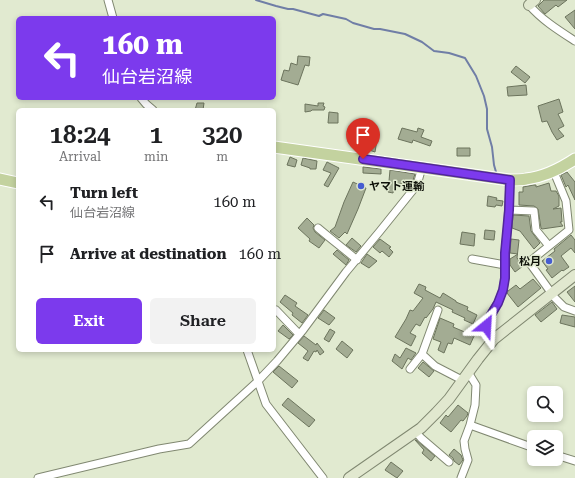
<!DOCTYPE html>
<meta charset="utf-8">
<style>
:root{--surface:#fff;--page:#f2f2f2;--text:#202124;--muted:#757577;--accent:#7c3aed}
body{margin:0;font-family:"Roboto Serif","Noto Sans JP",serif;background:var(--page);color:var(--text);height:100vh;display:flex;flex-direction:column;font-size:15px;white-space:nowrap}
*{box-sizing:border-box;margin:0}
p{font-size:13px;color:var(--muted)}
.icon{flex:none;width:22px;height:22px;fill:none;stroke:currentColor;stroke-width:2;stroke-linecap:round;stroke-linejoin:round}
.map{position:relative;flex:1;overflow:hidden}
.drawer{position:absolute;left:16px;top:108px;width:260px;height:244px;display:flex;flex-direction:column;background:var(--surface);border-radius:6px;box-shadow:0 2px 6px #0003}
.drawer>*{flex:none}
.top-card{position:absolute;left:16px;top:16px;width:260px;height:84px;border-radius:6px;box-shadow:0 2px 6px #0003;background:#7c3aed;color:#fff;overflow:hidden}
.tools{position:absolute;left:527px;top:386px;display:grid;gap:8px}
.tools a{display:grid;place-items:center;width:36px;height:36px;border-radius:6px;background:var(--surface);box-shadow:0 2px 6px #0003;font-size:20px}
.pin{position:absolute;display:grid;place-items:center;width:34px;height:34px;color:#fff;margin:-41px -17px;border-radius:50% 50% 50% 0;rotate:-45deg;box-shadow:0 0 4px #0007}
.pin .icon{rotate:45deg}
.me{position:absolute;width:44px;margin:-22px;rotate:27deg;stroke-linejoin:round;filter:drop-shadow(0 0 3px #0008)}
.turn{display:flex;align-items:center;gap:14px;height:84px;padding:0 20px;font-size:18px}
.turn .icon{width:52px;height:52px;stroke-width:2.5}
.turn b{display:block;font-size:28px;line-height:34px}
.eta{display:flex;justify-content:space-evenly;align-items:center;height:68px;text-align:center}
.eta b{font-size:24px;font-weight:600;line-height:28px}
.button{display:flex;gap:8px;margin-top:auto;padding:8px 20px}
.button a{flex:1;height:46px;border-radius:6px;background:var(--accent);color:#fff;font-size:16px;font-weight:600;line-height:46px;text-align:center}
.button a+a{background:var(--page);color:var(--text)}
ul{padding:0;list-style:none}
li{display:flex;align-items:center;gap:12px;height:52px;padding:0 20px}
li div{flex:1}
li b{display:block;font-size:15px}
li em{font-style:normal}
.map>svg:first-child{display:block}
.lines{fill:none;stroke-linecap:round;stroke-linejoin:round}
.stream{stroke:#707ea6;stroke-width:2}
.building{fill:#a3ac93;stroke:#6c745d}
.street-casing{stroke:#808871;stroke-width:9}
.secondary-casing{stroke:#808871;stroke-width:12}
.primary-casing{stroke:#fff;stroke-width:13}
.street{stroke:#fff;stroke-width:7}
.secondary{stroke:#e1e8cf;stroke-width:10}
.primary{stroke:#c3d29f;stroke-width:11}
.route-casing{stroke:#51269a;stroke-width:10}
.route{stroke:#7c3aed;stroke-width:7}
.poi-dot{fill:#465dd1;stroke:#e1ead0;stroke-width:1.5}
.labels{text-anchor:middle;stroke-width:3;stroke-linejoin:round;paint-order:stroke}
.poi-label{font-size:11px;font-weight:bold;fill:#0d1008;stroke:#e1ead0;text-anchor:start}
</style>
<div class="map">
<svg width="575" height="478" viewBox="0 0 575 478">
<rect width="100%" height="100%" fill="#e1ead0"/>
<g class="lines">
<path class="stream" d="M256,0l20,6 12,3h5l26,7 4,-2 23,5 7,4 21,6h6l25,5 17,8 12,9 15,2 16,5 11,18 8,20 3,13v20l5,18 2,18 2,7"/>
</g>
<path class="building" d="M544,0h23l-9,7 -2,-2 -11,9 -7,-8z
M575,10v19l-10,-12z
M298,56l12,1 -1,9 -4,-1 -7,20 -17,-5 3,-10 5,1 2,-8 6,2z
M516,66l14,11 -5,6 -14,-11z
M526,85l1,10 -19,1 -1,-9z
M559,99l4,13 -5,2 6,12 -6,3 6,7 -7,4 -5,-8 -5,-11 -5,1 -4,-16z
M197,103h7l-1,7h-8z
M318,103h6l-1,3 2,1 -1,3h-12l-1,1 -6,1v-8l13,2z
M329,112l9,1v10h-10z
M402,128l15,4 1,-4 6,2 -3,7 11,4 -2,5 -17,-6 -1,3 -14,-4z
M362,132l16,2 -3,18 -15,-5z
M457,148h13v8h-13z
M290,157l7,3 -2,7 -8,-2z
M303,158l14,3 -1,8h-6v-1l-9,-3z
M327,162l12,6 -11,19 -4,-2 7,-12 -8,-3z
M363,167l18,2v5l-18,-1z
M390,170l25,4 -3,9 -1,1 -9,-1v1l-7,-1 -2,10 -5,-1z
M567,172l8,10v18l-7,-15 -2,2 -5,-12z
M353,182l13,6 -8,21 -11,25 -2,-2 -6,6 -9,-7 5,-4 9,-25z
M549,183l2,8h5l3,5v10l-6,3 8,-1 1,14h-2l3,4 -21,3 -1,-1 -3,-19 -4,-3 -15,-1v-13h4v-5l11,-2h2v2z
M488,196l9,2 -1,2 7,1 -1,5 -6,-1 -1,2 -8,-1z
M513,215l16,1 2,15 9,12 -6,6 -14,-18 -8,-3z
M307,218l7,7 -1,3 2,4 10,8 -6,8 -10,-7 1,-2 -12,-11z
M485,230l10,1 -1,9 -10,-1z
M462,232l13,2 -1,12 -14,-2z
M571,235l4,5v13l-4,-5 -10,8 8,11 -6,4 -1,-1 -10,8 -6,-8 2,-1 -6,-8 13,-10 -1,-2z
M352,238l9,8 -5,6 -10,-7z
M380,239l11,8 -2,1 4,4 -4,5 -7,-6 -2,2 -7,-6z
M511,239l8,1 -2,18 6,8 -8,6 -5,-7v-6l8,-5 -8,-1z
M337,250l12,10 -3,5 -13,-11z
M367,254l10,7 -8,7 -8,-5z
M533,279l8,9 -23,19 -11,-14 1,-2 8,-6 4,4z
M419,284l7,3 -1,3 15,8 3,-5 13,8v1l12,5 -1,3 10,5 -4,9 -9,-4 1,-2 -13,-6 1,-2 -17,-8 -3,7 -7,9 -1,-1 -5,9 -4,-2 -6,9 6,3 -5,10 -16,-9 11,-18 4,-9 3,1 10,-13 -9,-5z
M575,286v16l-8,-10z
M285,295l12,8 -2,3 13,9 -6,8 -10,-8 1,-2 -13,-11z
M552,302l5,7 -16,13 -6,-7z
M324,310l11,8 -6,7 -11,-7z
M562,315l13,2v10l-15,-4z
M440,318l14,6 -1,3 21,9 -4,9 -16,-7 -2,6 -4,-1 -4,10 -6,-3 3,-8 -8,-3z
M283,325l10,10 -4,4 -11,-8z
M330,329l5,3 -6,10 -5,-3z
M304,336l12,9 1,-2 7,9 -4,3 -3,-5 -1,2 -2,-1 -6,10 -5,-3 5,-7 -10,-8z
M342,341l11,9 -6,8 -11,-9z
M406,348l10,5 -5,7 -3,-2 -6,11 -10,-8 3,-7 5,4z
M423,362l11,9 -5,6 -11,-9z
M279,366l19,15 -6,7 -19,-16z
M288,398l27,22 -6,7 -27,-22z
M458,405l10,8 -1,3 -4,5 -2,-1 -10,12 -11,-9 6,-8 2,2z
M415,440h1l19,16 -4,5 -9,-8 2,-3z
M454,449l7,6 2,5 -4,5 -5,-4 -1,-3 -4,-3z
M391,462l12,9 -6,7 -12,-8z"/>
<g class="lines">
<g class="street-casing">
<path id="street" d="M108,0l5,18
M529,5c13,15 29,25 46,36
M141,98l5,6 7,6
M554,172l12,29 3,29 -40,32 26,36 9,9 11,4
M509,210l25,1 2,19 13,16
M318,228c13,11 26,21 39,32
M472,259l33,6
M276,310l23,24
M438,310l-16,44 13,12 27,14
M494,339l-8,-13 1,-6 11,-17 5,-13 2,-12v-25l3,-31 2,-42
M247,350l19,54 57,74
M410,369l12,-15
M470,425l64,23
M415,431l6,7 28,24
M556,455l19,6
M38,478l121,-29 30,-5 69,-63 19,-20 26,-31 43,-58 34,-41 37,-46 5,-18
M461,478l7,-18 -3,-11 -1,-8 6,-16 5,-20 1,-20 -8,-13"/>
</g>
<g class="secondary-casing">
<path id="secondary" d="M529,5l6,-5
M349,478l72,-50 15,-15 13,-14 29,-40 16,-20 81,-64"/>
</g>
<g class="primary-casing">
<path id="primary" d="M274,147l236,33c6,0 11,0 16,-1 18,-2 34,-10 49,-20
M0,179l18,4"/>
</g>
<use href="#street" class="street"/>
<use href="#secondary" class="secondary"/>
<use href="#primary" class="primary"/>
</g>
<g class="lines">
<g class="route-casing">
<path id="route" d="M363,159l147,21 -1,30 -4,43v25l-2,12 -5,13 -10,17 -2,6"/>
</g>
<use href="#route" class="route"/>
</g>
<g class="poi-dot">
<circle cx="361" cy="186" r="4"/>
<circle cx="549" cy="261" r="4"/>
</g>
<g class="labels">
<g class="poi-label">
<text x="369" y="190">ヤマト運輸</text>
<text x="541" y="265" text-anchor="end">松月</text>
</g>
</g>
</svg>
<div class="tools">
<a><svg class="icon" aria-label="search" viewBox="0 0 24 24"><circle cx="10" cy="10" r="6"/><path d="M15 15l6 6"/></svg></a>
<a><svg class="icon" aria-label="layers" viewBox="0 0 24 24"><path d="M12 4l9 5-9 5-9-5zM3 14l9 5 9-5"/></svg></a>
</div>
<div class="pin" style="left:363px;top:159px;background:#d93025"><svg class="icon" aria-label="arrive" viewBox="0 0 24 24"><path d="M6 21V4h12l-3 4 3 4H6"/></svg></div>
<svg class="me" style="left:486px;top:326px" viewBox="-20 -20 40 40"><path d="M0-17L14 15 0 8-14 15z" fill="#7c3aed" stroke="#fff" stroke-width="4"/></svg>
<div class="top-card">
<div class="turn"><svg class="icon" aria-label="left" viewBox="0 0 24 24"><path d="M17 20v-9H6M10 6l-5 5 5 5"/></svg><div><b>160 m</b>仙台岩沼線</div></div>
</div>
<section class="drawer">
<div class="eta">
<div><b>18:24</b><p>Arrival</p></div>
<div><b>1</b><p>min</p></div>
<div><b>320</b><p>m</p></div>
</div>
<ul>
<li><svg class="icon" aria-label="left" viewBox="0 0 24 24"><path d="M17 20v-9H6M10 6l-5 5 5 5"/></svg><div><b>Turn left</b><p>仙台岩沼線</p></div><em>160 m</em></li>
<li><svg class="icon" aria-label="arrive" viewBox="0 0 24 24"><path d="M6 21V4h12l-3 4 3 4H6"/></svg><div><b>Arrive at destination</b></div><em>160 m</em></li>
</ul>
<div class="button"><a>Exit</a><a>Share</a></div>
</section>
</div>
